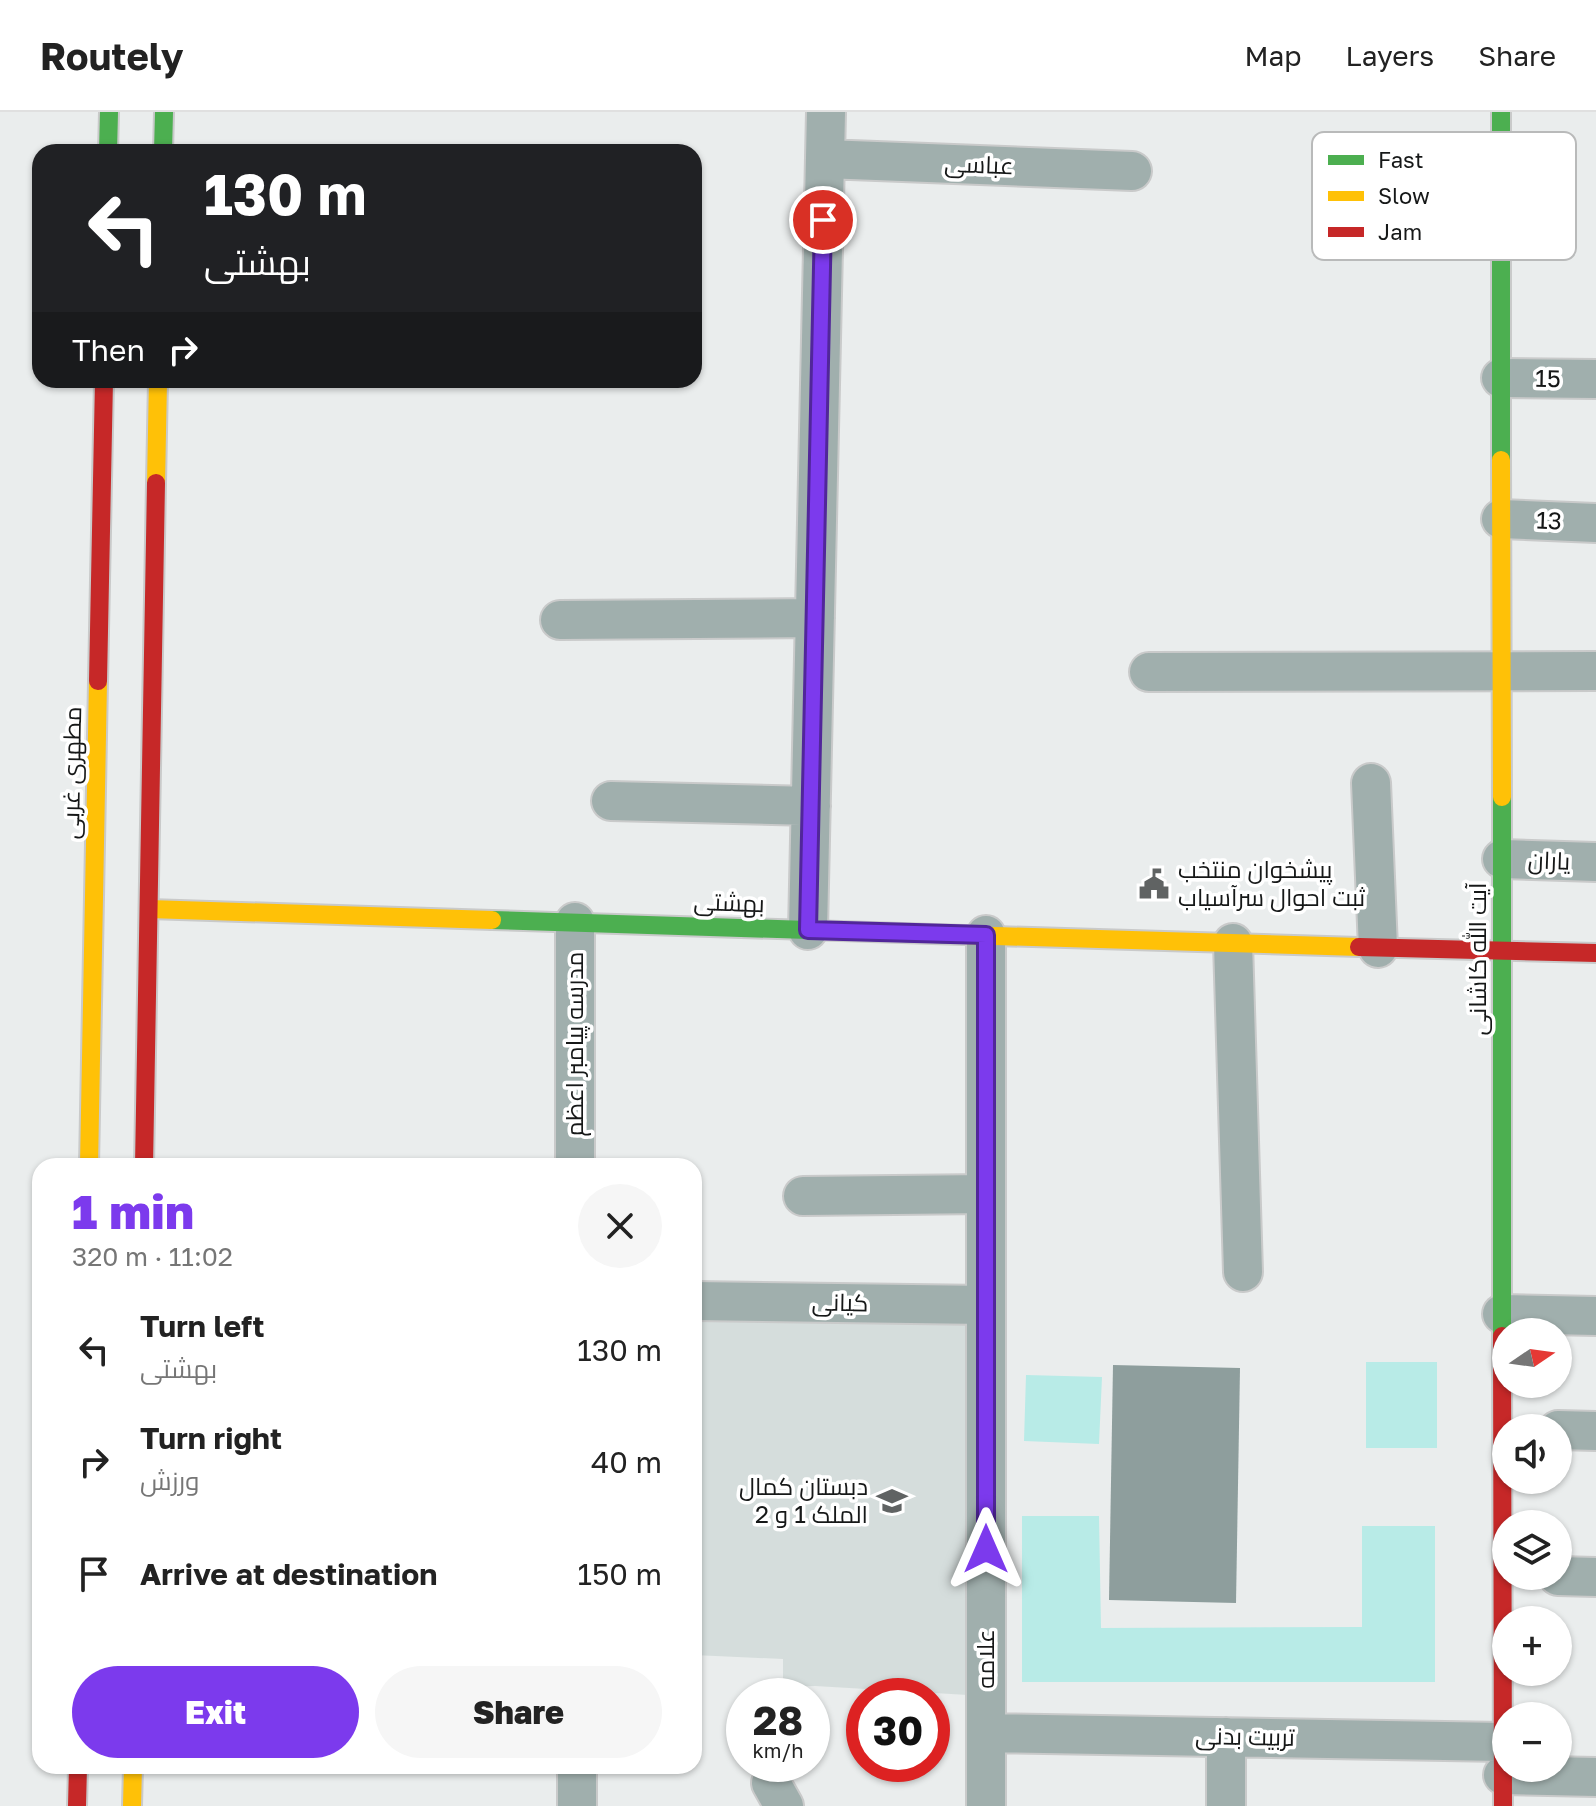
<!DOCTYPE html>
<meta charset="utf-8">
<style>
:root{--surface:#fff;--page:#f6f6f6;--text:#222;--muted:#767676;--line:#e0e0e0;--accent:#7c3aed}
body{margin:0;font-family:"Golos Text",Cairo,sans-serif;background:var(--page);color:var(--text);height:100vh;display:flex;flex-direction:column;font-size:30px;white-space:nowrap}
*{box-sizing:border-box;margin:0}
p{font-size:26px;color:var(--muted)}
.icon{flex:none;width:44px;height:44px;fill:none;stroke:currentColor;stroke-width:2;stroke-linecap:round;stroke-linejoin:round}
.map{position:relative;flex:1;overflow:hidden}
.drawer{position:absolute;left:32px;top:1046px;width:670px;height:616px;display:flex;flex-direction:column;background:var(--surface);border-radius:24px;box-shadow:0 2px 6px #0004}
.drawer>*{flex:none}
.top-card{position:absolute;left:32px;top:32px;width:670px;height:244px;border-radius:24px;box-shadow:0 2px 6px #0004;background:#202124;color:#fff;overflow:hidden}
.needle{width:52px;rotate:77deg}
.tools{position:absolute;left:1492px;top:1206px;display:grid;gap:16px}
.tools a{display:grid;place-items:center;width:80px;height:80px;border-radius:50%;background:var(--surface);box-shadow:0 2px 6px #0004;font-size:40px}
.speed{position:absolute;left:726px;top:1566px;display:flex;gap:16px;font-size:40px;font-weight:700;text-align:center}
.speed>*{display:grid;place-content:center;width:104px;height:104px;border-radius:50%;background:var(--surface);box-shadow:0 2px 6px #0004;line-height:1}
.speed small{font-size:20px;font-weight:400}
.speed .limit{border:12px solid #d22;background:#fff;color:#111}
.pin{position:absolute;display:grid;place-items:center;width:68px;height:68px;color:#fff;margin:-34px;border:4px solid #fff;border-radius:50%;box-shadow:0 2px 8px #0007}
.me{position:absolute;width:88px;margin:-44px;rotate:0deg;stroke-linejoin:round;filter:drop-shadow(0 0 6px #0008)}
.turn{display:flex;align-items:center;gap:28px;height:168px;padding:0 40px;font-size:36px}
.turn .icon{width:104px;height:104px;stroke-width:2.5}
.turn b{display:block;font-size:56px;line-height:68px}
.then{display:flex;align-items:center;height:76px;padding:0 40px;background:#0003;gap:16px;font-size:30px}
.round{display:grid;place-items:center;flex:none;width:84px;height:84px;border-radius:42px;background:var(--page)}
.summary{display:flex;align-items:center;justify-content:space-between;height:136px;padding:0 40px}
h1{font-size:48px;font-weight:800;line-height:60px;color:var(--accent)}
.cta{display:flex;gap:16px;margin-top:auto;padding:16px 40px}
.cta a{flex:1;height:92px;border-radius:48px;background:var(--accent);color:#fff;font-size:32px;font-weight:800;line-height:92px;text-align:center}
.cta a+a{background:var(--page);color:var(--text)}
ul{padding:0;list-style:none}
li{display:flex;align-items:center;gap:24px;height:112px;padding:0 40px}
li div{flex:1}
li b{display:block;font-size:30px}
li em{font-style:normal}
header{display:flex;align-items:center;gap:48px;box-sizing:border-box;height:112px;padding:0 40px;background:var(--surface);border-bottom:2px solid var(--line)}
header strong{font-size:38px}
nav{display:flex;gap:44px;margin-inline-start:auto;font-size:28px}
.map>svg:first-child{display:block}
.built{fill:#d5dddc}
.green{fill:#b8ebe7}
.building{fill:#8e9e9d}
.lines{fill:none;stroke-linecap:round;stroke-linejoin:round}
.street-casing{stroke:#c9caca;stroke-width:42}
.fast-casing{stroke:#c9caca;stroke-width:22}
.slow-casing{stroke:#c9caca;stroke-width:22}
.jam-casing{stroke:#c9caca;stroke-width:22}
.street{stroke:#a0afad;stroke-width:38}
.fast{stroke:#4caf50;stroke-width:18}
.slow{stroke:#ffc107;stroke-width:18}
.jam{stroke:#c62828;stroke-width:18}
.route-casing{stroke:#51269a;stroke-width:20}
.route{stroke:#7c3aed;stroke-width:14}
.labels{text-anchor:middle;stroke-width:7;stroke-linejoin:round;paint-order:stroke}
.street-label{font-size:24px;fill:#161818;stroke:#fff}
.poi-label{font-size:24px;fill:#161818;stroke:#fff;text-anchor:start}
.key{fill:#fff;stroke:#b9baba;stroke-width:2}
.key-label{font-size:22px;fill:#161818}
</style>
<header>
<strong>Routely</strong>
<nav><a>Map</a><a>Layers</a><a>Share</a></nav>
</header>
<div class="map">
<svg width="1596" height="1694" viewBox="0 0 1596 1694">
<rect width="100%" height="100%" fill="#eaeded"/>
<path class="built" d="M694,1198l281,5 -7,380 -153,-9 -32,1v-28l-89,-4z"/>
<path class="green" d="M1366,1250h71v86h-71z
M1026,1263l76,2 -3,67 -75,-3z
M1022,1404h77l2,112 261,-1v-101h73v156h-413z"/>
<path class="building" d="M1113,1253l127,3 -4,235 -127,-3z"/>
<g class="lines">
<g class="street-casing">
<path id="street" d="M825,47l307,12
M1501,266l95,1
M1501,407l95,4
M560,508l255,-2
M1149,560l447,-1
M1371,671l7,165
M611,689l200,5
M1502,747l94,3
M575,810v244
M808,818l18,-818
M986,823v871
M1233,831l10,329
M803,1084l183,-2
M694,1189l292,4
M1502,1202l94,2
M1558,1318l38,1
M1558,1464l38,1
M986,1621l517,9
M577,1654v40
M1503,1663l93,2
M771,1671l13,23
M1226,1694v-69"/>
</g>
<g class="fast-casing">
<path id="fast" d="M1501,0v348
M108,40l1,-40
M163,40l1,-40
M1502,685v539
M492,808l472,15"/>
</g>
<g class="slow-casing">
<path id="slow" d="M1501,348l1,337
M156,371l2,-103
M149,797l343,11
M964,823l395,12
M89,1054l9,-485
M132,1694l1,-40"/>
</g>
<g class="jam-casing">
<path id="jam" d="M98,569l6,-301
M1359,835l237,6
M144,1054l12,-683
M1502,1224l1,470
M77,1694l1,-40"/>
</g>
<use href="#street" class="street"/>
<use href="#fast" class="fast"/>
<use href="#slow" class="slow"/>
<use href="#jam" class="jam"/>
</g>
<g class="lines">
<g class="route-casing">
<path id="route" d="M823,108l-15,710 178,5v614"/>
</g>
<use href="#route" class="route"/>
</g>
<defs>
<g id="civic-bare" transform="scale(2.4)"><path d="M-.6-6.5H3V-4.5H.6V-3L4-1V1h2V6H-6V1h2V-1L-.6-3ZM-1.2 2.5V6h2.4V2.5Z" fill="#606363" stroke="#fff" stroke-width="2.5" paint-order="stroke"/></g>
<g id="school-bare" transform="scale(2.4)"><path d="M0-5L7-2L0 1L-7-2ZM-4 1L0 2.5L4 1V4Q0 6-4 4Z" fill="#606363" stroke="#fff" stroke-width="2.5" paint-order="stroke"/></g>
</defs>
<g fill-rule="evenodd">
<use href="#civic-bare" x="1154" y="772"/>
<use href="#school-bare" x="892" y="1389"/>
</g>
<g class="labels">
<g class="street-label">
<text transform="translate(979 53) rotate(2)" y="8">عباسی</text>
<text transform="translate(1548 267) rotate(1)" y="8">15</text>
<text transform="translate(1549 409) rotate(2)" y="8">13</text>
<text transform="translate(72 661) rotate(-89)" y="8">مطهری غربی</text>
<text transform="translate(1549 749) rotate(2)" y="8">یاران</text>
<text transform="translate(729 791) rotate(2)" y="8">بهشتی</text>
<text transform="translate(1478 847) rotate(-90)" y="8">آیت الله کاشانی</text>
<text transform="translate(575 932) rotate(-90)" y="8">مدرسه پیامبر اعظم</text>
<text transform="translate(840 1191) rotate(1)" y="8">کیانی</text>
<text transform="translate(986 1547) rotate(-90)" y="8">علامه</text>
<text transform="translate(1245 1625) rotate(1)" y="8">تربیت بدنی</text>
</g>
<g class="poi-label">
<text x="1178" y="766">پیشخوان منتخب<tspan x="1178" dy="28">ثبت احوال سرآسیاب</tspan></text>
<text x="868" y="1383" text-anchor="end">دبستان کمال<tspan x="868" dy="28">الملک 1 و 2</tspan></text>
</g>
</g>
<rect x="1312" y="20" width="264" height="128" rx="12" class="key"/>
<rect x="1328" y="43" width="36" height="10" fill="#4caf50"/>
<rect x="1328" y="79" width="36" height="10" fill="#ffc107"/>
<rect x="1328" y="115" width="36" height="10" fill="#c62828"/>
<g class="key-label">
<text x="1378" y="56">Fast</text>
<text x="1378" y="92">Slow</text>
<text x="1378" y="128">Jam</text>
</g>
</svg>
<div class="tools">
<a><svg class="needle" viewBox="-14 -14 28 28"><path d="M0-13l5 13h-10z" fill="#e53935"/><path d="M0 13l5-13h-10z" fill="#767676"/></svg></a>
<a><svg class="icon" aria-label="sound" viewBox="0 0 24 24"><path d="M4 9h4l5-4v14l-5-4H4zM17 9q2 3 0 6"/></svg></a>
<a><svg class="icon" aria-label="layers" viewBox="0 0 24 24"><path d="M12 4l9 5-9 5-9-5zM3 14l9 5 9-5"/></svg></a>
<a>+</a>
<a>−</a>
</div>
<div class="speed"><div>28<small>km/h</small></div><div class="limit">30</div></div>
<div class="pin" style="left:823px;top:108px;background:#d93025"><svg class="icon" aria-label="arrive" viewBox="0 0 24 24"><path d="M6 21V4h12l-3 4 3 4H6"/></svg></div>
<svg class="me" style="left:986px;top:1437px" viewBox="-20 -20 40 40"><path d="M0-17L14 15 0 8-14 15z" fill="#7c3aed" stroke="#fff" stroke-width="4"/></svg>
<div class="top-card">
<div class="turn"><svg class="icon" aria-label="left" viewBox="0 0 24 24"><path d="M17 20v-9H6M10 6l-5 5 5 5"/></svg><div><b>130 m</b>بهشتی</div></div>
<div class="then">Then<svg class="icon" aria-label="right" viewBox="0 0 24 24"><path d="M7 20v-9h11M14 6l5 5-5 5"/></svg></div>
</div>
<section class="drawer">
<div class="summary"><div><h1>1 min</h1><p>320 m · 11:02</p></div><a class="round"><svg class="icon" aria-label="close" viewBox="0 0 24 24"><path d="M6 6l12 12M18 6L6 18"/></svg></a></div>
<ul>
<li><svg class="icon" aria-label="left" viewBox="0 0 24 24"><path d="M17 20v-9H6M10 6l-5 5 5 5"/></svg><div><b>Turn left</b><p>بهشتی</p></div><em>130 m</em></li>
<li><svg class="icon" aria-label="right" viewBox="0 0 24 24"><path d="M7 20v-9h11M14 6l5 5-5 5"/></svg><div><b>Turn right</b><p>ورزش</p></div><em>40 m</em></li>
<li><svg class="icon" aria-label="arrive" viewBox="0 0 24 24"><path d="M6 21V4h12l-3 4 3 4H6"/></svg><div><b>Arrive at destination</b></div><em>150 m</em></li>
</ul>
<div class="cta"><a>Exit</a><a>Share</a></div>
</section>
</div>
